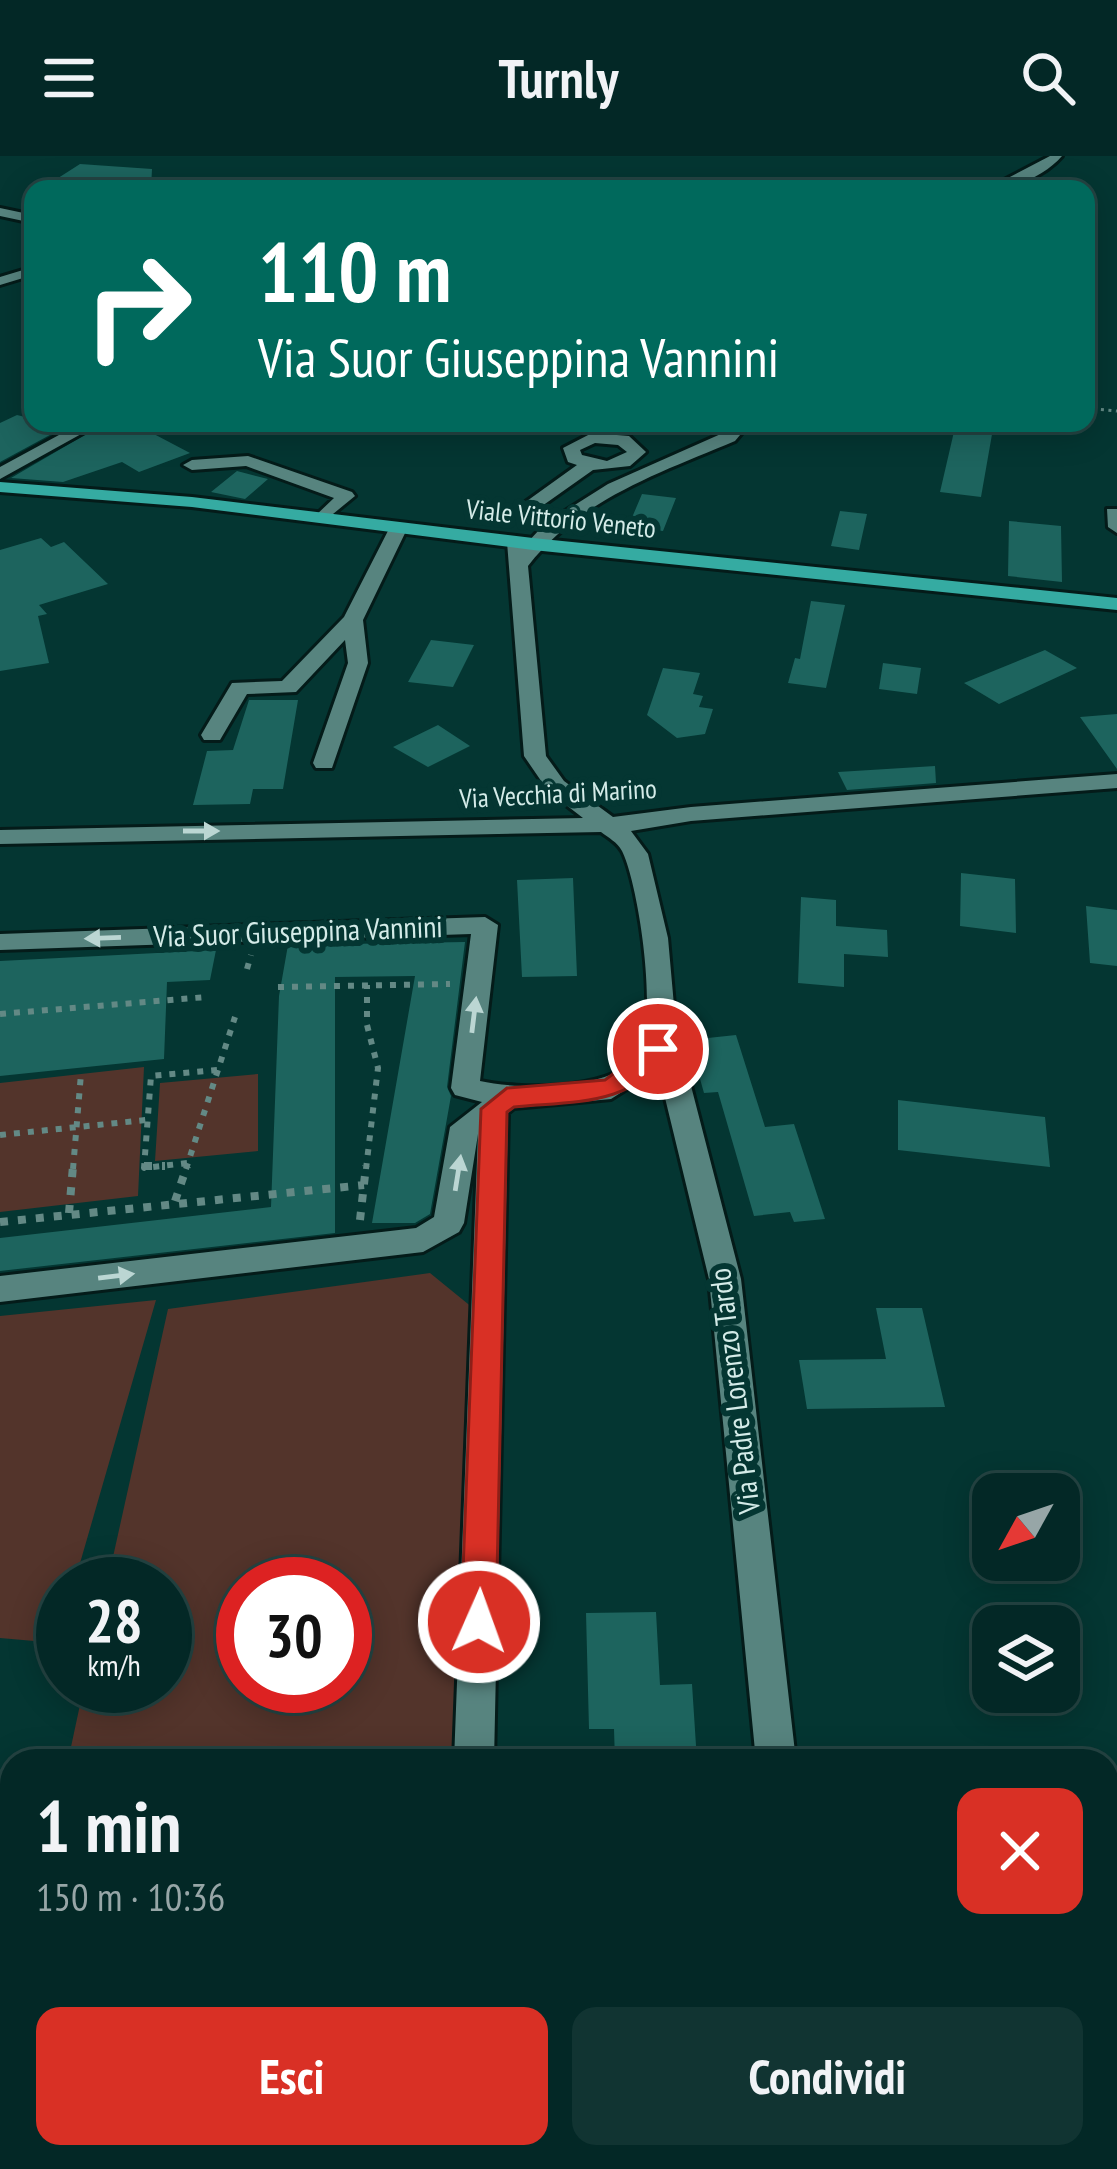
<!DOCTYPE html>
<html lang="it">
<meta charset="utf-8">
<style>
:root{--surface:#032826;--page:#113432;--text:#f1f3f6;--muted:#97a6a7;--line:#244443;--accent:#d93025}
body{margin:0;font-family:"PT Sans Narrow",sans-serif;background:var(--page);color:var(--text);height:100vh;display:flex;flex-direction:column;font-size:45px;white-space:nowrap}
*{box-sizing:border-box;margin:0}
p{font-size:39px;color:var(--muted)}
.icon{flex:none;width:66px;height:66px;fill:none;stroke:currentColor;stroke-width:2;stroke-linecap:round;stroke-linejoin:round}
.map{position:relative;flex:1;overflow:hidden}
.side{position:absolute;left:0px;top:1593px;width:1119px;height:420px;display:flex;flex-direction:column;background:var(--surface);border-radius:36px 36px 0 0;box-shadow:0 6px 30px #0003,0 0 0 3px var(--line)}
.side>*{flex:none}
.guide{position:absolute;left:24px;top:24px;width:1071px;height:252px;border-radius:24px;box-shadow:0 6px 30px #0003,0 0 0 3px var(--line);background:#00695c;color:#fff;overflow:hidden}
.needle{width:78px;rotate:230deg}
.buttons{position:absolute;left:972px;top:1317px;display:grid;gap:24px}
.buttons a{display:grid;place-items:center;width:108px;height:108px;border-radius:24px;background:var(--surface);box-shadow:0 6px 30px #0003,0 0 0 3px var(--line);font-size:60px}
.speed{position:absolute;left:36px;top:1401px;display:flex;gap:24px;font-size:60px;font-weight:700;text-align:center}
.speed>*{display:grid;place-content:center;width:156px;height:156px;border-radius:50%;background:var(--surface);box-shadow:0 6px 30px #0003,0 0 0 3px var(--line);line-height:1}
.speed small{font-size:30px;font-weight:400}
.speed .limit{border:18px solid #d22;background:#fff;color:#111}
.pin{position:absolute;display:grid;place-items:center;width:102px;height:102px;color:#fff;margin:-51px;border:6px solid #fff;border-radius:50%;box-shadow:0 3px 12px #0007}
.me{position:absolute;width:132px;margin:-66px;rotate:2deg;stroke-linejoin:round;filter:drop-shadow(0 0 9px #0008)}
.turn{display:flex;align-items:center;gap:42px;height:252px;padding:0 36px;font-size:54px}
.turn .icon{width:156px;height:156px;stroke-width:2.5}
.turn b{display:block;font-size:84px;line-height:102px}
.round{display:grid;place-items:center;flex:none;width:126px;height:126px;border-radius:24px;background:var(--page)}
.headline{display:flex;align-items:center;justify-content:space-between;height:204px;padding:0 36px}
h1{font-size:72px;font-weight:600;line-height:90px}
.cta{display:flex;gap:24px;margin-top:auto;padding:24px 36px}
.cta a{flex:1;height:138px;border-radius:24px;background:var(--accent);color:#fff;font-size:48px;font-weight:600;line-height:138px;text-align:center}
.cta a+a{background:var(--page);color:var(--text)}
header{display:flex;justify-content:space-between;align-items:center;height:156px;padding:0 36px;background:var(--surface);font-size:54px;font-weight:600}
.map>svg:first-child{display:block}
.green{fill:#53342b;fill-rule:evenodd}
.building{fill:#1d645e}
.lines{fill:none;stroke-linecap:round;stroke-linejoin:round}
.minor-casing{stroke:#041b19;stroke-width:6}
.major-casing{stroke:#041b19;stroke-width:6}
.path-far2{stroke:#638985;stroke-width:3;stroke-dasharray:3 4.5;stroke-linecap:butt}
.path-far1{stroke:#638985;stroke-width:6;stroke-dasharray:6 8;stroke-linecap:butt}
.path{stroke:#638985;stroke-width:8;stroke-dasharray:8 10;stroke-linecap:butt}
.minor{fill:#57847f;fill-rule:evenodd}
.major{fill:#35aba2;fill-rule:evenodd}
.oneway{fill:#bbd6d3}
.route{fill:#d93025;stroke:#8d1f18;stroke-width:3}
.labels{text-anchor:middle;stroke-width:12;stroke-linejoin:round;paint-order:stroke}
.far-street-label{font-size:27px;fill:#d4ebe8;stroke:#043632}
.street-label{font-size:30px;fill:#d4ebe8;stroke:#043632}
</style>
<header><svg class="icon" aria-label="menu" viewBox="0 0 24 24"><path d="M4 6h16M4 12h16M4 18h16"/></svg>Turnly<svg class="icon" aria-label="search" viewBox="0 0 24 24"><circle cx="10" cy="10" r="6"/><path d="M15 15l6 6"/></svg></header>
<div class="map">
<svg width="1117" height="2013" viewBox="0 0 1117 2013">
<rect width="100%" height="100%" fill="#043632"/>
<path class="green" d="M144,911l-6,129 -138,16v-129z
M258,918v77l-103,10 5,-78z
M430,1117l54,44 -27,444h-389l16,-75h81v-102h-58l61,-275zM243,1428h102v102h-102z
M156,1144l-82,284h-11v38l-6,21 -57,-5v-322z"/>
<path class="building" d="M80,8l72,5 -1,20h-110z
M17,259l16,4v4h39l-72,39v-39z
M105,267h28l57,30 -51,19 -17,-10 -59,20 -52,-4z
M956,267h38l-13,74 -41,-5z
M237,315l31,8 -23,20 -34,-7z
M642,338l34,4 -13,33 -35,-4z
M840,355l27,3 -8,36 -28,-4z
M1009,365l52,5 1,56 -54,-6z
M41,382l10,9 13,-5 44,42 -69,21 8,9 -9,2 11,47 -49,8v-121z
M811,445l34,4 -19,83 -38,-5 7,-25 5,1z
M431,484l43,5 -21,42 -45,-5z
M1045,494l32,18 -78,36 -35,-21z
M883,507l38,5 -4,26 -38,-5z
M663,512l37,5 -7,21 10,2 -4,11 14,2 -8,25 -28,4 -30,-23z
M249,544h49l-15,89h-30l-3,15 -57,1 14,-54 26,-1z
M1117,558v55l-37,-52z
M438,569l32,21 -42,21 -35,-20z
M935,610l1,17 -89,7 -9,-18z
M961,717l54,6 1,54 -56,-7z
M573,722l4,98 -55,1 -5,-97z
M801,741l35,3v26l51,4 1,27 -44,-3v33l-46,-4z
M1086,750l31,4v56l-27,-3z
M465,786l-18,145 4,9 -21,118 -15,9h-43l43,-247 -80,1v256l-335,38v-33l271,-31 8,-211 9,-51z
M216,794l-6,30 -43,2 -3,77 -164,17v-115z
M736,879l29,92 29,-3 31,95 -31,3 -4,-10 -36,4 -36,-124 -14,1 -15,-53z
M898,944l147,17 5,50 -152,-17z
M876,1152h46l23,99 -138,2 -8,-49 87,-1z
M656,1456l4,73 32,-1 5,77h-82l-1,-32h-25l-3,-116z"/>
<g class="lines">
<g class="minor-casing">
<path id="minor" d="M1050,0h12c-17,20 -49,33 -75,33z
M0,52l33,7v8l-33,-7z
M33,111v8l-33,10v-8z
M81,267h20l-101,56v-12z
M733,267h17l-15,18c-76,32 -156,59 -207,125l18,190 18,25 49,36 78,-10 426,-33v14l-426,33 -60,10 17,23 20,84 8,90 65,251 55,482h-40l-47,-482 -51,-210 -47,30 -97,9 -6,5 -14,648h-40l24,-627 -14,89 -5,9 -36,20 -423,50v-26l416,-48 18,-11 16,-90 32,-25 -27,-7 -4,-7 20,-154 -471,16v-16l485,-17 13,8 -18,156c40,9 123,9 154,-20 28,-26 5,-177 -12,-210 -5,-9 -13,-13 -21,-19l-601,12v-14l583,-12 -35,-27 -24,-35 -17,-214 9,-6 10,8 14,-15 -27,-18 64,-46 -9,-3 -5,-14 29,-15 37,3 17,16 -16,14 -37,4 -58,41 16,9 57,-36 115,-51zM595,287l23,2 9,7 -20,9 -25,-6 -2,-5z
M248,300l104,36 3,4 -33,27 -9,-5 21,-20 -88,-32 -54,4 -9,-5 9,-5z
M1107,353h10v24l-9,-6z
M392,367l16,4 -45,93 5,43 -36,105h-16l-3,-5 35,-100 -3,-23 -49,52 -49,2 -27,46h-16l-3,-5 31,-52 50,-2 62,-64z
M440,2001h48v12h-48z
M791,2001h48l1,12h-48z"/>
</g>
<g class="major-casing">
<path id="major" d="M0,326l192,15 341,41 584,60v12l-584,-60 -341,-43 -192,-15z"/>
</g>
<path class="path-far2" d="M1086,252l31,3"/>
<path class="path-far1" d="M247,813l4,-14
M278,831l172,-3
M0,858l206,-17
M0,979l146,-15
M187,1007l-43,5 7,-92 66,-6
M73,1013l8,-95
M186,1013l49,-152
M366,1013l12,-101 -11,-43v-40"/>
<path class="path" d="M144,1010h21
M175,1045l12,-35
M69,1057l4,-47
M360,1064l6,-54
M0,1066l364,-37"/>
<use href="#minor" class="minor"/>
<use href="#major" class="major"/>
</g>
<defs><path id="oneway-solid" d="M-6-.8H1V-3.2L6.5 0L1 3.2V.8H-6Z" transform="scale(3)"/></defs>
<g class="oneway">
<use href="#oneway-solid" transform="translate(201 675)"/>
<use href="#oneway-solid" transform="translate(103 782) rotate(178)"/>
<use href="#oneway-solid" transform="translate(474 859) rotate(-83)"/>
<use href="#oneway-solid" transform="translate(458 1017) rotate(-81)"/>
<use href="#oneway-solid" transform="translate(116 1120) rotate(-7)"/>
</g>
<path class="route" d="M658,884l12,9c-35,58 -96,52 -156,58l-7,5 -11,510 -5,12 -12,5 -13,-5 -5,-12 20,-513 26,-21 98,-8z"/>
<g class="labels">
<g class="far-street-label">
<text transform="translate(561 363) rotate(6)" y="9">Viale Vittorio Veneto</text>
<text transform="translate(558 638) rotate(-3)" y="9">Via Vecchia di Marino</text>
</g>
<g class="street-label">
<text transform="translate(298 776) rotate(-2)" y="10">Via Suor Giuseppina Vannini</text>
<text transform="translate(735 1235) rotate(-97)" y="10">Via Padre Lorenzo Tardo</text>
</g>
</g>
</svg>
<div class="buttons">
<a><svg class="needle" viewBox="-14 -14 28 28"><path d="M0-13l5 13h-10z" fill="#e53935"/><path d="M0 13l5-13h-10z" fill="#97a6a7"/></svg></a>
<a><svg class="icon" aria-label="layers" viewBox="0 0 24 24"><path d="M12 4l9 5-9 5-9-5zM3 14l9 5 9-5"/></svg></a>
</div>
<div class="speed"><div>28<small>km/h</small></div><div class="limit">30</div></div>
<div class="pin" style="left:658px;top:893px;background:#d93025"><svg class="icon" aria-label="arrive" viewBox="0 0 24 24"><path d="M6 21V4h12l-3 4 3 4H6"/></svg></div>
<svg class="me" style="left:479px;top:1466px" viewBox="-20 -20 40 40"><circle r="17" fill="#d93025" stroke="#fff" stroke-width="3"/><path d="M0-11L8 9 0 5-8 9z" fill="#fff"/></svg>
<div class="guide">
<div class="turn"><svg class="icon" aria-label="right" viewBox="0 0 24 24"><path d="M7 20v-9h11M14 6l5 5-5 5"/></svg><div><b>110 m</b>Via Suor Giuseppina Vannini</div></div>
</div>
<section class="side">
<div class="headline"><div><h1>1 min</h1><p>150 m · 10:36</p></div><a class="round" style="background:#d93025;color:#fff"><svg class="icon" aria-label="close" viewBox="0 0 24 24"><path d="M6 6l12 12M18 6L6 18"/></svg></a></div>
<div class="cta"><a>Esci</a><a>Condividi</a></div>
</section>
</div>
